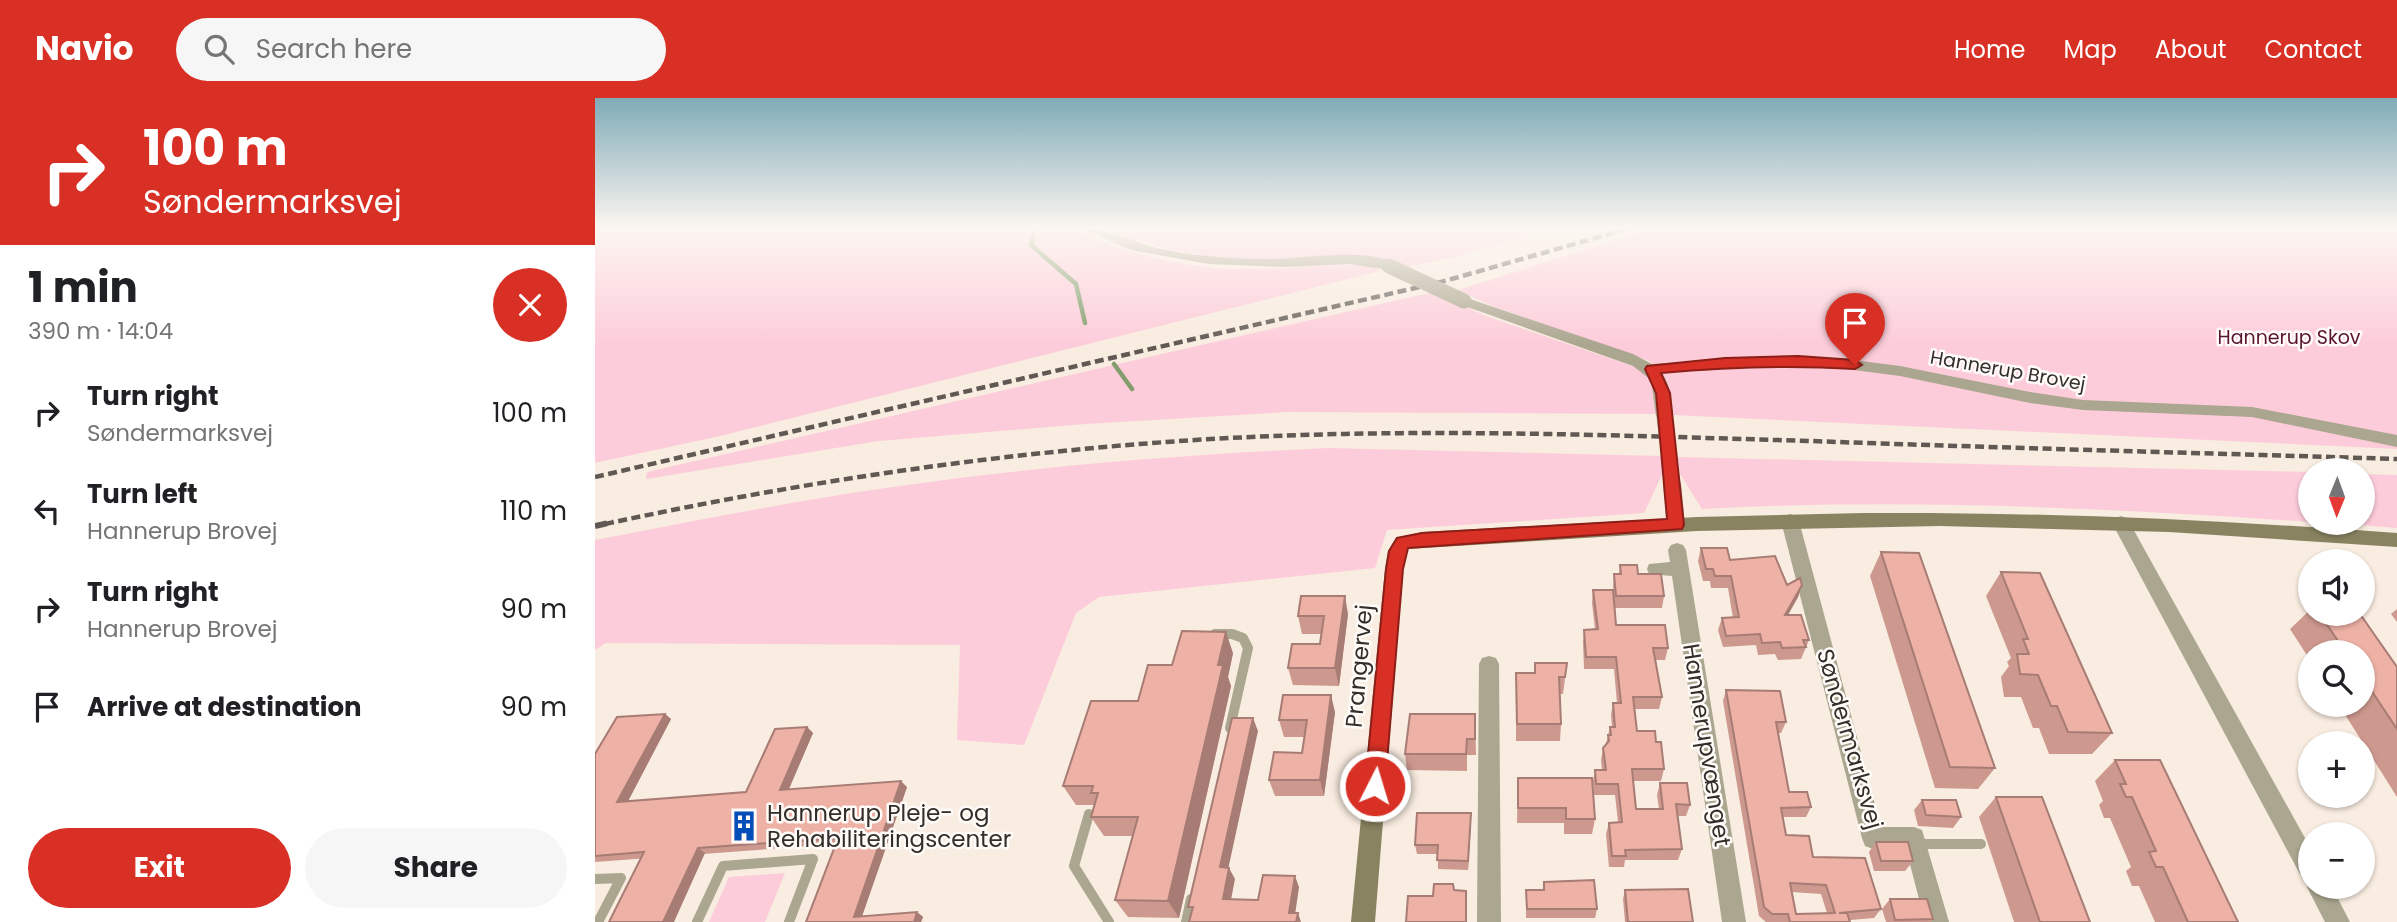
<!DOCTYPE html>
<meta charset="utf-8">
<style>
:root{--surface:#fff;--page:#f6f6f6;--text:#202124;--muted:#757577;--accent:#d93025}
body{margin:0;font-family:Poppins,sans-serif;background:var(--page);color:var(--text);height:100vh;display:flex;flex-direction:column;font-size:26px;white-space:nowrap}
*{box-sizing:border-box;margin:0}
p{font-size:23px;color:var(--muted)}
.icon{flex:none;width:38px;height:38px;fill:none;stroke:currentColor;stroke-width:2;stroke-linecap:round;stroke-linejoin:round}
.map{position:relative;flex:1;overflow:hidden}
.side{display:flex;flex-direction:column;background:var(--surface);width:595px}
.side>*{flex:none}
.top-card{background:#d93025;color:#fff;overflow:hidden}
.needle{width:46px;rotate:181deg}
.controls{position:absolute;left:1703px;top:360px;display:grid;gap:14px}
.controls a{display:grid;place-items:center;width:77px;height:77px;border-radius:50%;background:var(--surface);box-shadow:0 2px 5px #0004;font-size:35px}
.pin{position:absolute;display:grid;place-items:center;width:60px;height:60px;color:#fff;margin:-72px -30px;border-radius:50% 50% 50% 0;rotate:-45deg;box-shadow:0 0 7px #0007}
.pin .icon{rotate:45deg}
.me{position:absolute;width:77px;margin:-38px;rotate:5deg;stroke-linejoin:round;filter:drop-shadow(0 0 5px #0008)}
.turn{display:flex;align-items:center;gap:24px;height:147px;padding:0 28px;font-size:32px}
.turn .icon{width:91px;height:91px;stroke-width:2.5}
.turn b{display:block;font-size:49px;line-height:60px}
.round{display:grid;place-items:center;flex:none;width:74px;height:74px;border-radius:37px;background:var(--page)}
.summary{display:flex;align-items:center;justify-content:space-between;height:119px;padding:0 28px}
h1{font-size:42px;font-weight:700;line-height:52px}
.cta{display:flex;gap:14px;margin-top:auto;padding:14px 28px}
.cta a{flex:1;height:80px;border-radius:42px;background:var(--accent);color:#fff;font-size:28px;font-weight:700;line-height:80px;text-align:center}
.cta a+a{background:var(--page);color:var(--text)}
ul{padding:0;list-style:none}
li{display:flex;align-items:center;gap:21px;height:98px;padding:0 28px}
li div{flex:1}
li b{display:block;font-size:26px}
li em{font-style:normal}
header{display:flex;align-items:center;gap:42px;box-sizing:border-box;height:98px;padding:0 35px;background:var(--accent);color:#fff}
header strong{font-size:33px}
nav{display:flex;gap:38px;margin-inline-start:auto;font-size:24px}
.search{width:490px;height:63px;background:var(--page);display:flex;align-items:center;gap:18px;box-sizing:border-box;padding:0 24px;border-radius:38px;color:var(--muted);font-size:26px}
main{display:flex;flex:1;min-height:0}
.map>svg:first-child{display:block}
.green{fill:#fdccda}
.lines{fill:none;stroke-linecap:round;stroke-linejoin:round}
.stream{stroke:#839d6d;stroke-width:4.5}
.lane{stroke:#aba68f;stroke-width:10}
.street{fill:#aba68f;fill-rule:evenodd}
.secondary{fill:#8a8361;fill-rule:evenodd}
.rail-far1{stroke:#605953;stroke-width:4.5;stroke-dasharray:9 4.5;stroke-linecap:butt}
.rail{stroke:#605953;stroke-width:6;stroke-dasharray:12 6;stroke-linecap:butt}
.street-bridge{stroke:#aba68f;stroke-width:15}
.wall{fill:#cd988e;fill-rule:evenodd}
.shaded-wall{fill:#a77c74}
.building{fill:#eeb1a5;stroke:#a77c74;stroke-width:2;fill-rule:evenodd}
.route{fill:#d93025;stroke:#8d1f18;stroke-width:2}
.labels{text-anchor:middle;stroke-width:5;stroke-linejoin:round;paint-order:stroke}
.park-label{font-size:19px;fill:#5a1532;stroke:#fefbf9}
.street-label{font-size:19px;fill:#332e29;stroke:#fefbf9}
.near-street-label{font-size:23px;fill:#332e29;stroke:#fefbf9}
.near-poi-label{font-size:23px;fill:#332e29;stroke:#fefbf9;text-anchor:start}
</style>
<header>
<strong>Navio</strong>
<div class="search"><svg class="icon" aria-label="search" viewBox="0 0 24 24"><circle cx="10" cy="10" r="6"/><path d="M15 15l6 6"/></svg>Search here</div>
<nav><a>Home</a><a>Map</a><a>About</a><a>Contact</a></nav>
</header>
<main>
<section class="side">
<div class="top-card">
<div class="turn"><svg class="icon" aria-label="right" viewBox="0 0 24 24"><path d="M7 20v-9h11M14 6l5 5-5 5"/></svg><div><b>100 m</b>Søndermarksvej</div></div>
</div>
<div class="summary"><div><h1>1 min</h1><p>390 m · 14:04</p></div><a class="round" style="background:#d93025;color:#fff"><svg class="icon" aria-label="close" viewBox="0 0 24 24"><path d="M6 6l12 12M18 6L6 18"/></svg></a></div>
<ul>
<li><svg class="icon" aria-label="right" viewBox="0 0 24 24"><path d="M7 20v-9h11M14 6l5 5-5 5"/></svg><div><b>Turn right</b><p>Søndermarksvej</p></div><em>100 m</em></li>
<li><svg class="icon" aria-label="left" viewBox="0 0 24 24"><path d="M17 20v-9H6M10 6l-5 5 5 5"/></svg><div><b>Turn left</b><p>Hannerup Brovej</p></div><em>110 m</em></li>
<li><svg class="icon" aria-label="right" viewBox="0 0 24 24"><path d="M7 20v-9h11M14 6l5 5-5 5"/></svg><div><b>Turn right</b><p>Hannerup Brovej</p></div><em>90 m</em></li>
<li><svg class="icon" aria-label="arrive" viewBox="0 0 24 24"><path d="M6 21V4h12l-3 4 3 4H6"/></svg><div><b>Arrive at destination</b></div><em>90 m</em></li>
</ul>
<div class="cta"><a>Exit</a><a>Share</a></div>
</section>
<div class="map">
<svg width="1802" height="824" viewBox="0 0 1802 824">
<rect width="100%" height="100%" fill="#f9ece0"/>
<path class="green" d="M0,131h481c40,24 120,41 167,40 38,0 76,-4 114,-4l16,2 7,4 -660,165 -125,27z
M506,131h448l-95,28 -47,10 -33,-9 -144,2 -64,-11z
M1055,131h747v220l-723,-34c-4,-19 -8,-42 -25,-54l-154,-54 -37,-17z
M838,194l53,24 155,53c15,13 15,26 15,45l-369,-2 -201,12 -207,17 -233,38 1,-7z
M732,350l334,8 2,17 -19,40 -257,17 -12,38 -276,29 -23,16 -52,132 -67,-5 3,-95 -354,-2 -11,7v-110c99,-19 198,-39 298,-53 144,-21 289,-32 434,-39z
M1083,359l632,15v50c-202,-14 -405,-24 -608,-13l-22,-35z
M1768,376l34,1v53l-61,-5h27z
M190,775l-20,49h-56l20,-45z"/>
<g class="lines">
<path class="stream" d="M439,131l-3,16 45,39 9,39
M519,266l18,25"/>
<path class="lane" d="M620,536h17l11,4 5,10 -18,80
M494,716l-15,52 35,56
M1321,746h65
M0,781l26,-1 -23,44
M102,824l26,-56 90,-7 -24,63
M591,824l5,-23"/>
<path class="street" d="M488,131c27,0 52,14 78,20 37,8 75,10 113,10 29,0 100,-13 122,7l-7,4 -39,-6 -67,3 -74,-3 -78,-14z
M869,199l169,57 19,10 111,-7 83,2 54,7 130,26 53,8 169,7 145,28v12l-145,-30 -169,-7 -53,-7 -130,-27 -54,-7 -83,-3 -101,7c9,13 9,27 10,43l-8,5 -8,-5 -5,-36 -18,-14 -174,-62v-6z
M1077,379l9,6 4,42 -3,5h-12l-3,-5 -4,-42z
M1195,416l6,2 3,5 82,306h33l8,3 27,92h-24l-19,-73h-33l-8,-3 -3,-8 -81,-317 3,-5z
M1526,418l6,2 183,329v40h22l18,35h-25l-18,-35 3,-6 -8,-3 -190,-355 3,-5z
M1082,445l6,2 3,5 60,372h-24l-50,-346 -23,-2 -2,-5 2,-5 21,-2 -2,-12 3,-5z
M894,558l7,2 3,6 2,258h-24l2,-258 3,-6z"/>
<path class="secondary" d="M1269,415c178,-1 355,7 533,20v14l-228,-15 -229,-6 -243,5 -289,18 -5,20 -28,353h-24l34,-353 3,-18 8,-13 26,-6 275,-15z"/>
<path class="rail-far1" d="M0,379l846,-195 186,-53
M10,426c195,-42 391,-71 590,-84 205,-13 410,-5 615,1 195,7 391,12 587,18"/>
<path class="rail" d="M0,428l18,-4"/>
<path class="street-bridge" d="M794,168l75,35
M1069,318l8,67"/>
</g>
<path class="wall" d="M1106,450l86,37h15l-4,12 -10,18 21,25 -8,19 -23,1 -3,-6 -17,1 -2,-10 -33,2 -5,-17 4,-12h11l-5,-30h-17l-1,-7h-7l-5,-20z
M1286,454l114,216 -17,21 -43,-1 -65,-212z
M1025,467l18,9 26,22 -2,12h-47l-2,-22 1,-12h5z
M1406,474l111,161 -20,21h-43l-10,-26h-6l-12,-31h-17l-3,-20 8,-11 -2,-4 4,-4 -25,-62z
M998,492l23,35 52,23 -3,12h-9l6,37 -3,12h-24l2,22 19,11 8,27 -3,12h-28l3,28h23l-2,-14 3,-12 30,22 -4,11h-8l4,33 -4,11h-53l-1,7h-15l-3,-33 3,-11 9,-1 -3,-27h-21l-1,-14 2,-11h7l-1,-10 2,-12 3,-4 4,-17h2l-1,-12 2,-12h4l-3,-34h-30l-1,-27 1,-12 11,-1 -3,-26z
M1802,511v13l-6,-8z
M1715,512v4h50l37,53v130l-58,-92h24v-52h-53v7l-20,-31z
M753,516l-9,72 -46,-1 -5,-17 32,-24 1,-10h-19l-4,-18z
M638,555l-5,24 3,9 -52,232 -51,-1 -13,-17 18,-64h-29l-13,-19 3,-12h-18l-13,-19 75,-85 34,-36z
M940,565h32l-4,31h-3l1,30 -1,17h-44v-68h18z
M1131,592l60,32 -5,11h-3l11,59 22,15 -5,10h-23l3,18 95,74 -7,9 -24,2v2h-84l-7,-6 -36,-215zM1197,794l29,2 6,19 -31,1z
M740,614l-11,84h-49l-6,-16 33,-27 2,-16h-20l-5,-17z
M70,616l6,5 -43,82 118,-9 61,-65 6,6 -25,57 119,-3 -45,129 55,-4 6,5 -2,5h-115l30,-78 -241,18v-108z
M880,616l1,41h-9v16l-60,-1 -2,-16z
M1520,662l123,162h-83l-16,-36h-7l-6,-15 5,-4 -21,-49h-6l-5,-13 4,-4 -8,-20z
M923,680l77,41 -3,15h-28v-11h-47z
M1401,699l94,125h-76l-35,-105z
M1327,702l39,17 -8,11 -35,-2 -4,-16z
M876,715l-3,57 -30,-1v-15h-21l-2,-9z
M1281,744l37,19 -8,10h-31l-5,-19z
M949,784l53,27 -2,9h-69v-28h17z
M1030,792l68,32h-68l-2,-23z
M1295,801l43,20 -2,3h-45l-4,-13z"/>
<path class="shaded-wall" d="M1207,487l-4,12 -17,30 4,-12z
M750,498l3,18 -9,72 -4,-18z
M631,534l7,21 -5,24 3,9 -52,232 -11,-17 50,-236z
M736,597l4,17 -11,84 -4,-16z
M70,616l6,5 -46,88 -8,-5z
M658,620l5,13 -32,148 -6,-12z
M212,629l6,6 -27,63 -6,-6z
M306,683l6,6 -47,135 -6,-5z
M876,715v10l-3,47v-9z
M103,750l7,5 -31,69h-11z
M634,770l6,11 -6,31 -6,-11z
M700,778l4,11 -5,35 -5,-9z
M322,814l6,5 -2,5h-7z
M703,815l3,9h-5z"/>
<path class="building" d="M1106,450h26l3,12 45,-4 12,29 13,-7 2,7 -17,30h16l8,25h-6l3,7 -24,1 -2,-6 -18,1 -2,-9 -34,2 -4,-18 17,-1 -8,-41h-16l-2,-7h-7z
M1286,454l38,1 76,215 -45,-1z
M1025,467h17l1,9h23l3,22h-48l-2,-22h7z
M1406,474l39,1 72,160 -44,-1 -11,-26h-6l-13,-31 -18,-1 -3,-20h12l-6,-15h5z
M998,492h20l3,35h49l3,23h-15l9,49h-29l4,34h18l1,11h5l3,27h-32l4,40h27l-3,-26h27l3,22 -14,-1 6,45 -57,1 1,6h-14l-3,-33 13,-1 -4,-38h-22l-1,-14h11l-3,-22 6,-7 -1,-6h3l-1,-8h5l-2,-24h8l-5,-46h-30l-2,-27 14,-1z
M706,498h44l-10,72h-47l4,-24h28l4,-28h-26z
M1725,516h40l37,53v62l-34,-51v-25h-17z
M587,533l44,1 -8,33h5l-55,236 -53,-1 23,-83h-47l7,-24h-7l2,-7h-30l28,-85h47l10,-36h24z
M940,565h32l-2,14h-6l2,47h-44l-1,-51h19z
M1131,592l54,1 6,31h-10l13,70h18l4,15 -30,1 5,27 23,1 4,21 52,1 16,51 -42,4h8l3,9h-60l-2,-8h-16l-8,-7zM1195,785l36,2 9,28 -39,1z
M688,597h48l-11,85h-51l5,-28 28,1 5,-33h-28z
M70,616l-48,88 129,-10 29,-63 32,-2 -27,63 121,-9 -47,136 63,-5 -3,10h-108l32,-84 -140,10 -35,74h-54l35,-70 -49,4v-102l22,-37z
M815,616h65v25h-8l-1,15h-61z
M637,620h21l-33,149 9,1 -6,31 35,1 5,-25 32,1 -6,37h9l-2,9h-107l4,-15h-5z
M1520,662h45l78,162h-50l-25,-55h-7l-7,-15 7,-1 -24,-54h-6l-6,-13h6z
M923,680h74l3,41h-29v-11h-48z
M1401,699h46l48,125h-50z
M1327,702h34l5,17 -35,-2z
M822,715h54l-3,48 -31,-1 1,-15h-23z
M1281,744h32l5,19h-32z
M999,782l3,29h-70l-1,-19h18v-8z
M839,786h19l1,6 12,1v31h-60l2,-26h25z
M1093,791l5,33h-65l-3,-32z
M1295,801h37l6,20 -38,1z"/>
<linearGradient id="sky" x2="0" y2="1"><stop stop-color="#7fabb7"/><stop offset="0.53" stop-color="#fcf6f1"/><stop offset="1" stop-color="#fcf6f1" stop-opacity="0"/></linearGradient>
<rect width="1802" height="246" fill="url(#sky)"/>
<path class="route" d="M1203,258l57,4 7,5 -7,4c-65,-4 -129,-2 -194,4l9,20 14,132 -2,4 -274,19 -5,21 -18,217 -3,7 -7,3 -7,-3 -3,-7 21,-217 3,-18 8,-13 25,-5 245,-14 -11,-126 -11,-24 2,-3 78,-8z"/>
<defs>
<g id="building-bare" transform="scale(2.415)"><path d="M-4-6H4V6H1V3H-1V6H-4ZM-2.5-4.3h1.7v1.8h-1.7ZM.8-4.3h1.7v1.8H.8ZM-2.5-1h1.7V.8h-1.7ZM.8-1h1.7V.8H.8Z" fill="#044eb8" stroke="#fefbf9" stroke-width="2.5" paint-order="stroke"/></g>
</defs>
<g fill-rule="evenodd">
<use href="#building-bare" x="149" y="728"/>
</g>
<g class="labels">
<g class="park-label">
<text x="1694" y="246">Hannerup Skov</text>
</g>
<g class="street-label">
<text transform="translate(1413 272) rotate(10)" y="7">Hannerup Brovej</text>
</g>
<g class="near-street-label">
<text transform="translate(764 568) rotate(-85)" y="8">Prangervej</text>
<text transform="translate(1255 641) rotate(74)" y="8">Søndermarksvej</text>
<text transform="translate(1112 647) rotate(81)" y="8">Hannerupvænget</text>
</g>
<g class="near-poi-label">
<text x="172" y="723">Hannerup Pleje- og<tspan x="172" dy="26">Rehabiliteringscenter</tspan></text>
</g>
</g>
</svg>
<div class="controls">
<a><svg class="needle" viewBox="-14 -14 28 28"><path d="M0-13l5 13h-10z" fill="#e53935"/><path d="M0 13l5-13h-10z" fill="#757577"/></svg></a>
<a><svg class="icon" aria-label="sound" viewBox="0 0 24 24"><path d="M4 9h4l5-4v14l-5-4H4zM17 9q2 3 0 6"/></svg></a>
<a><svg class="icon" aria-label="search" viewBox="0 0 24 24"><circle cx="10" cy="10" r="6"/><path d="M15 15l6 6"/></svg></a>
<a>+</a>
<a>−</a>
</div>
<div class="pin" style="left:1260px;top:267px;background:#d93025"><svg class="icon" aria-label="arrive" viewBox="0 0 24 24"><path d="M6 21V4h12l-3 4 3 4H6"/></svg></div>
<svg class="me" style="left:780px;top:688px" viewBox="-20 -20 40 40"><circle r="17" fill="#d93025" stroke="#fff" stroke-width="3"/><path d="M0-11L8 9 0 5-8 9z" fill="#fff"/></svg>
</div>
</main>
